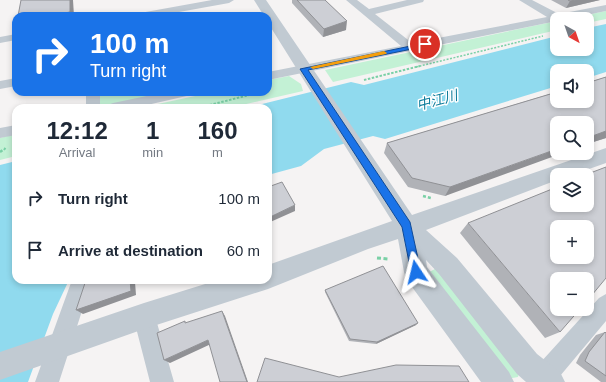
<!DOCTYPE html>
<meta charset="utf-8">
<style>
:root{--surface:#fff;--page:#f2f2f3;--text:#1f2937;--muted:#747a83}
body{margin:0;font-family:Helvetica,"Noto Sans JP",sans-serif;background:var(--page);color:var(--text);height:100vh;display:flex;flex-direction:column;font-size:15px;white-space:nowrap}
*{box-sizing:border-box;margin:0}
p{font-size:13px;color:var(--muted)}
.icon{flex:none;width:22px;height:22px;fill:none;stroke:currentColor;stroke-width:2;stroke-linecap:round;stroke-linejoin:round}
.map{position:relative;flex:1;overflow:hidden}
.details{position:absolute;left:12px;top:104px;width:260px;height:180px;display:flex;flex-direction:column;background:var(--surface);border-radius:12px;box-shadow:0 2px 6px #0003}
.details>*{flex:none}
.banner{position:absolute;left:12px;top:12px;width:260px;height:84px;border-radius:12px;box-shadow:0 2px 6px #0003;background:#1a73e8;color:#fff;overflow:hidden}
.needle{width:26px;rotate:140deg}
.buttons{position:absolute;left:550px;top:12px;display:grid;gap:8px}
.buttons a{display:grid;place-items:center;width:44px;height:44px;border-radius:8px;background:var(--surface);box-shadow:0 2px 6px #0003;font-size:20px}
.pin{position:absolute;display:grid;place-items:center;width:34px;height:34px;color:#fff;margin:-17px;border:2px solid #fff;border-radius:50%;box-shadow:0 1px 4px #0007}
.me{position:absolute;width:44px;margin:-22px;rotate:350deg;stroke-linejoin:round;filter:drop-shadow(0 0 3px #0008)}
.turn{display:flex;align-items:center;gap:14px;height:84px;padding:0 12px;font-size:18px}
.turn .icon{width:52px;height:52px;stroke-width:2.5}
.turn b{display:block;font-size:28px;line-height:34px}
.eta{display:flex;justify-content:space-evenly;align-items:center;height:68px;text-align:center}
.eta b{font-size:24px;font-weight:800;line-height:28px}
ul{padding:0;list-style:none}
li{display:flex;align-items:center;gap:12px;height:52px;padding:0 12px}
li div{flex:1}
li b{display:block;font-size:15px}
li em{font-style:normal}
.map>svg:first-child{display:block}
.green{fill:#c3f1d5}
.water{fill:#90daee}
.lines{fill:none;stroke-linecap:round;stroke-linejoin:round}
.path-far3{stroke:#7ad0a6;stroke-width:1.5;stroke-dasharray:2 1.5;stroke-linecap:butt}
.path-far2{stroke:#7ad0a6;stroke-width:2;stroke-dasharray:2.5 1.5;stroke-linecap:butt}
.path-far1{stroke:#7ad0a6;stroke-width:2.5;stroke-dasharray:3 2;stroke-linecap:butt}
.path{stroke:#7ad0a6;stroke-width:3;stroke-dasharray:4 2.5;stroke-linecap:butt}
.minor{fill:#c1cad2;fill-rule:evenodd}
.tertiary{fill:#c1cad2;fill-rule:evenodd}
.wall{fill:#b0b2b7}
.shaded-wall{fill:#909195}
.building{fill:#cdcfd5;stroke:#909195;fill-rule:evenodd}
.route{fill:#1a73e8;stroke:#114b97}
.slow{fill:#f59e0b}
.labels{text-anchor:middle;stroke-width:3;stroke-linejoin:round;paint-order:stroke}
.water-label{font-size:14px;font-style:italic;fill:#0c7c9b;stroke:#fff}
</style>
<div class="map">
<svg width="606" height="382" viewBox="0 0 606 382">
<rect width="100%" height="100%" fill="#f5f3f3"/>
<path class="green" d="M606,11v8l-19,4v-4h-21z
M557,21v9l-224,52 -8,-12z
M289,76l12,8 2,7 -74,17h-90l75,-16h54v-12z
M96,92h81l-71,16h-9z
M16,134v22l-16,4v-22z
M442,265l79,100 -3,12 -11,2 -83,-104z"/>
<path class="water" d="M606,24v48l-19,6v-7h-30v15l-172,53 -12,-3 -49,13 -23,17 -33,9v-67h-22l105,-26 13,3 193,-49v13h30v-21z
M16,161v119h53l-16,34 -25,68h-28v-217z"/>
<g class="lines">
<path class="path-far3" d="M416,67l127,-31"/>
<path class="path-far2" d="M364,80l56,-14
M198,108l63,-16
M4,150l2,-3"/>
<path class="path-far1" d="M0,152l4,-3
M423,196l8,2"/>
<path class="path" d="M377,258l11,1"/>
<path class="minor" d="M212,0h22l-5,3 -72,13h-22l5,-3z
M346,0h11l12,9 38,-9h17l-1,2 -48,12 37,29 135,-26 -28,-17h13l27,14 47,-9v6l-39,8h-10v2l-289,59v-8l133,-26z
M16,34v6l-16,3v-6z
M16,78v8l-16,3v-8z
M86,92h14v16h-14z
M166,92h27l-2,3 -57,13h-28l2,-3 5,-2z
M16,125v10l-16,3v-10z
M72,280h20l-33,102h-24z
M606,294v27l-51,61h-29l4,-8 69,-76z
M144,305l8,3 3,8 19,66h-24l-17,-66 3,-8z"/>
<path class="tertiary" d="M254,0h12l146,215 194,-67v15l-34,12h-15v5l-131,50 31,28 80,96 23,18 5,10h-39l-9,-8 -78,-100 -13,-14 1,7 82,105 5,10h-33l-74,-102 -3,-8 -6,-33 -30,10 -100,40 -124,40 -144,51v-28l144,-49 74,-23h50v-15l124,-44 -124,-198v-7h-4z"/>
</g>
<path class="wall" d="M292,0h33l21,30 -23,7 -31,-34z
M551,0h49l-34,8z
M606,77v61l-19,6v-21l-142,73 -37,-9 -24,-34 3,-10z
M468,223l92,109 -15,6 -85,-105z
M325,290l91,35 -40,19 -27,-3 -24,-49z
M605,332l1,1v49h-5l-25,-19 4,-8 16,-20z"/>
<path class="shaded-wall" d="M70,0h3l1,16h-26z
M576,0h24l-34,8 4,-7z
M347,21l-1,9 -23,7 1,-8z
M606,131v7l-19,6v-6z
M557,149v4h6l-118,43 5,-9z
M295,205v6l-27,12v-5z
M130,280h9l-4,2 1,13 -53,19 -7,-4z
M222,311l3,5 23,66h-1z
M418,323l-2,2 -40,19 1,-2z
M208,340l3,4 -41,19 -6,-3z"/>
<path class="building" d="M21,0h49v12l-22,4h-30z
M297,0h28l22,21 -23,8z
M568,0h8l-6,1z
M606,77v54l-19,7v-15h-30v26l-107,38 -38,-9 -25,-35 170,-51v9h30v-18z
M606,167v111l-19,23v-22h-30v30h23l-20,23 -92,-109 89,-36v18h30v-30h-2zM557,227h30v30h-30z
M282,182l13,23 -27,13v-31z
M383,266l35,57 -41,19 -27,-3 -25,-49z
M86,280h44l1,11 -55,19z
M222,311l25,71h-27l-12,-42 -44,20 -7,-27 28,-12v2z
M605,332l1,1v43l-21,-15 4,-9z
M265,358l74,19 57,-12 63,1 10,16h-212z"/>
<path class="route" d="M425,43h2v3l-119,24 102,152 11,50 -1,4 -4,1 -4,-1 -1,-4 -9,-45 -102,-158z"/>
<path class="slow" d="M384,51l3,2 -1,1 -73,15 -3,-2z"/>
<g class="labels">
<g class="water-label">
<text transform="translate(437 100) rotate(-15)" y="5">中江川</text>
</g>
</g>
</svg>
<div class="buttons">
<a><svg class="needle" viewBox="-14 -14 28 28"><path d="M0-13l5 13h-10z" fill="#e53935"/><path d="M0 13l5-13h-10z" fill="#747a83"/></svg></a>
<a><svg class="icon" aria-label="sound" viewBox="0 0 24 24"><path d="M4 9h4l5-4v14l-5-4H4zM17 9q2 3 0 6"/></svg></a>
<a><svg class="icon" aria-label="search" viewBox="0 0 24 24"><circle cx="10" cy="10" r="6"/><path d="M15 15l6 6"/></svg></a>
<a><svg class="icon" aria-label="layers" viewBox="0 0 24 24"><path d="M12 4l9 5-9 5-9-5zM3 14l9 5 9-5"/></svg></a>
<a>+</a>
<a>−</a>
</div>
<div class="pin" style="left:425px;top:44px;background:#d93025"><svg class="icon" aria-label="arrive" viewBox="0 0 24 24"><path d="M6 21V4h12l-3 4 3 4H6"/></svg></div>
<svg class="me" style="left:416px;top:272px" viewBox="-20 -20 40 40"><path d="M0-17L14 15 0 8-14 15z" fill="#1a73e8" stroke="#fff" stroke-width="4"/></svg>
<div class="banner">
<div class="turn"><svg class="icon" aria-label="right" viewBox="0 0 24 24"><path d="M7 20v-9h11M14 6l5 5-5 5"/></svg><div><b>100 m</b>Turn right</div></div>
</div>
<section class="details">
<div class="eta">
<div><b>12:12</b><p>Arrival</p></div>
<div><b>1</b><p>min</p></div>
<div><b>160</b><p>m</p></div>
</div>
<ul>
<li><svg class="icon" aria-label="right" viewBox="0 0 24 24"><path d="M7 20v-9h11M14 6l5 5-5 5"/></svg><div><b>Turn right</b></div><em>100 m</em></li>
<li><svg class="icon" aria-label="arrive" viewBox="0 0 24 24"><path d="M6 21V4h12l-3 4 3 4H6"/></svg><div><b>Arrive at destination</b></div><em>60 m</em></li>
</ul>
</section>
</div>
